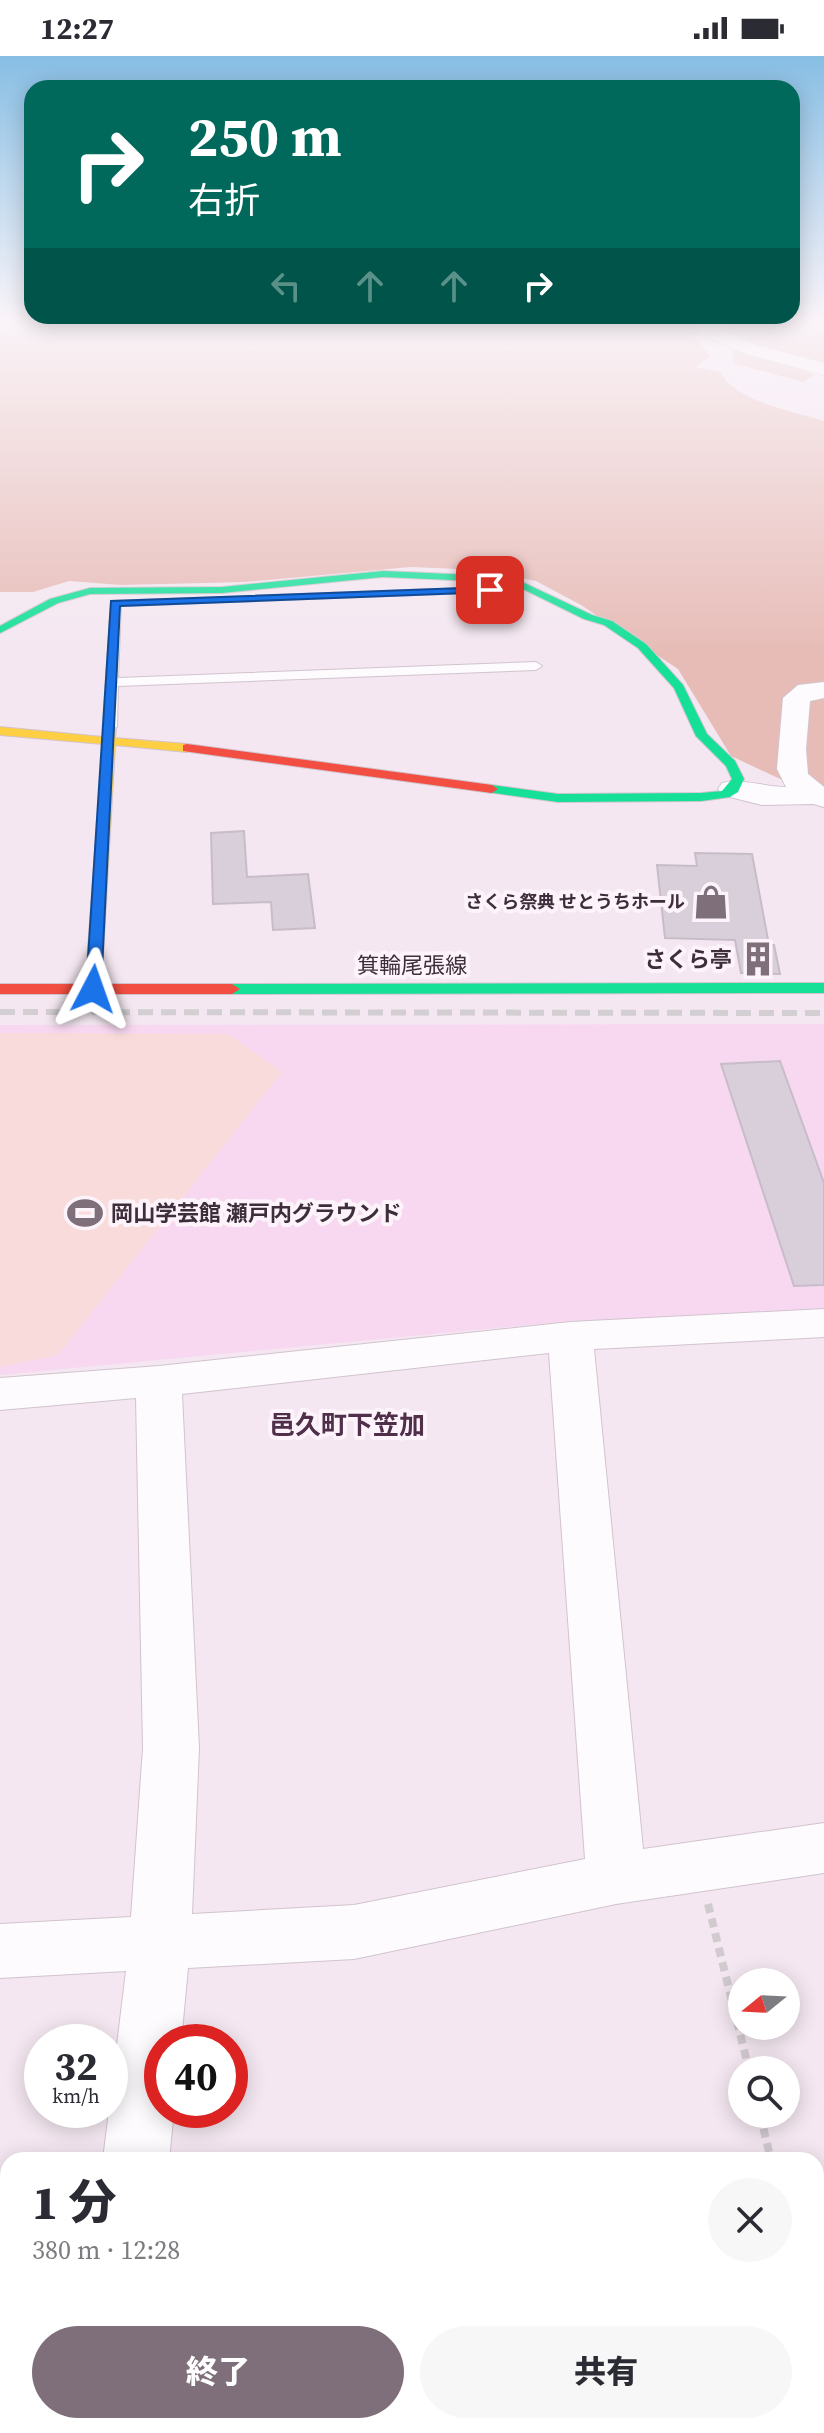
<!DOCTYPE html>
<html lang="ja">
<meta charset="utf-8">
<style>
:root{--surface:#fff;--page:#f7f7f7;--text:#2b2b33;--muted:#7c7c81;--accent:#7e6f7b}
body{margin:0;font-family:"Source Serif 4","Noto Sans JP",serif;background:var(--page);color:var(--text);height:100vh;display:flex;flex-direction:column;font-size:30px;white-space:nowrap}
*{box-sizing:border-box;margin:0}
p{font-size:26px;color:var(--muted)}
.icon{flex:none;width:44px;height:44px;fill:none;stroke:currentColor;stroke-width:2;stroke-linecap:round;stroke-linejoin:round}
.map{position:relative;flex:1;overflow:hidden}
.panel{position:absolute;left:0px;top:2096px;width:824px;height:282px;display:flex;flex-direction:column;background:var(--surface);border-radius:24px 24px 0 0;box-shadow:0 4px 20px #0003}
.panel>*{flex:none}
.hud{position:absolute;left:24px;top:24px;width:776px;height:244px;border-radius:24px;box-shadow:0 4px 20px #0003;background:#00695c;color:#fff;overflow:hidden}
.needle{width:52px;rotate:252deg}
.tools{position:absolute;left:728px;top:1912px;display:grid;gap:16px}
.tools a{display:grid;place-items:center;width:72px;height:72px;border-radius:50%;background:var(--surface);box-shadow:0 4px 20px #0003;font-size:40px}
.speed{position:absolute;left:24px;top:1968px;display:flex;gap:16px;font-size:40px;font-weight:700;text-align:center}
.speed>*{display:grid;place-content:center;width:104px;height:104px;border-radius:50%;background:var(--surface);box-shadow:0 4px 20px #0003;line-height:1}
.speed small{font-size:20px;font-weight:400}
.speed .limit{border:12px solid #d22;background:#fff;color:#111}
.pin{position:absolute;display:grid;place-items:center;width:68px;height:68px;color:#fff;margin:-34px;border-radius:16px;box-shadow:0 4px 12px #0006}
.me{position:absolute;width:88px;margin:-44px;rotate:4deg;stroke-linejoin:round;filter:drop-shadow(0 0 6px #0008)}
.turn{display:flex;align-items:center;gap:28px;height:168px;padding:0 32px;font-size:36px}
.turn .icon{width:104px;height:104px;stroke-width:2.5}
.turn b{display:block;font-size:56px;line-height:68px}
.lanes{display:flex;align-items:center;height:76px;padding:0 32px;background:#0003;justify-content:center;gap:40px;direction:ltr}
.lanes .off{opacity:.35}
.round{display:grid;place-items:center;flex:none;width:84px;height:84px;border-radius:42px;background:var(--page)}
.head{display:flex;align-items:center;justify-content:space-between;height:136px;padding:0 32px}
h1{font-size:48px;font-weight:800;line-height:60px}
.button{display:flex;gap:16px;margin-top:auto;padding:16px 32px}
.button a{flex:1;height:92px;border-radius:48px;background:var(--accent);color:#fff;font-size:32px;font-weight:800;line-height:92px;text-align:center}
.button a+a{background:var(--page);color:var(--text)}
.status{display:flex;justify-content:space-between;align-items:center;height:56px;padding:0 40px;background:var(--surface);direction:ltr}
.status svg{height:22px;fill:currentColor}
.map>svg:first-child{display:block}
.built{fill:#f8d8f1}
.green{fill:#f8dbda}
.forest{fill:#e7bcb7}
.building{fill:#d9cfdb;stroke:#c7bcc8;stroke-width:2}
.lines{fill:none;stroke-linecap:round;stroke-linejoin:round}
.lane-casing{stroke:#d1c4ce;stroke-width:2}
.street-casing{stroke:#d1c4ce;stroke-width:2}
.fast-casing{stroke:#d1c4ce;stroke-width:2}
.slow-casing{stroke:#d1c4ce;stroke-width:2}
.jam-casing{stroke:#d1c4ce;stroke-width:2}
.path{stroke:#d1cbcf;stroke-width:8;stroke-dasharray:9 6;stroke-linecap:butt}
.lane{fill:#fdfbfd;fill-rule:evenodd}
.street{fill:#fdfbfd;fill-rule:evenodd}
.fast{fill:#16e098;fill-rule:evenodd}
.slow{fill:#ffcf43;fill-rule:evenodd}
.jam{fill:#f24e42;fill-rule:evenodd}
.rail{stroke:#d2ced2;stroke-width:6;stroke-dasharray:15 8;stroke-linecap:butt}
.route{fill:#1a73e8;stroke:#114b97;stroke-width:2}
.labels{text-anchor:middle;stroke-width:8;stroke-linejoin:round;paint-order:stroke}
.far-poi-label{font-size:18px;font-weight:bold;fill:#3e2e3b;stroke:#fdf4fb;text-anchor:end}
.poi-label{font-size:22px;font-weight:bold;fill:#3e2e3b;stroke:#fdf4fb;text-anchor:end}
.street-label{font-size:22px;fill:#3e2e3b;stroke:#fdf4fb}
.quarter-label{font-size:26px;font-weight:bold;fill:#4f2f49;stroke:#fdf4fb}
</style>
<div class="status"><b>12:27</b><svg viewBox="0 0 49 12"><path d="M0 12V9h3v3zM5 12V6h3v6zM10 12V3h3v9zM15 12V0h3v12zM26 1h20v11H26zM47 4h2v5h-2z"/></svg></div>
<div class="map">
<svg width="824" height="2377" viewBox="0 0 824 2377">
<rect width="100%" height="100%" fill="#f4e7f1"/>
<path class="built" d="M824,968v285l-263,13 -561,53v-350z"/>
<path class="green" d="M0,977l228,1 54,38 -224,283 -58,12z"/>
<path class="forest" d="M0,264h690l25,3 12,-3h97v46l-55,-8 46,17 -12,7 -70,-19v-14l13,-3 -45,-12 -7,2 16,20 -15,11 25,5c17,31 73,39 104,49v386l-33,-23 -60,-28 -53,-87 -97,-64 -45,-24 -53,-11 -72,-3 -165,15 -125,3 -52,-4 -36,11h-33z"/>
<path class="building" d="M244,775l3,46 61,-3 7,54 -42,2 -2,-28 -58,2 -2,-71z
M695,797l57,1 17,91h5l6,29 -39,-1 -6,-33 -70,-2 -8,-73 40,1z
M780,1005l44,122v102l-30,1 -73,-222z"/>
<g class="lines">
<g class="lane-casing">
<path id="lane" d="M490,531l6,3 -2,2 -373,14 -3,72 418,-16 6,4 -6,4 -418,16 -1,41 -7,4 -7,-4 8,-126z"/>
</g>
<g class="street-casing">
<path id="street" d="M709,264h19l-9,9 40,17 65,17v12l-77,-21 -47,-20 -3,-4z
M824,626v16l-14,3 -4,48 2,25 16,13v20l-11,-3 -51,1 -40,-10 -4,-6 4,-6c19,-5 44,4 64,4l-9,-18 6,-71 15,-13z
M824,1253v28l-230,12 49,500 181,-26v50l-208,31 -262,55 -166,9 -7,74h-19v68h12l-5,50h-66l23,-189 -126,7v-54l131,-7 12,-169 -7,-350 -136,12v-32l159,-12 411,-44zM549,1297l36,506 -231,46 -162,9 7,-166 -17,-354z
M70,2370h74l-1,7h-74z"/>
</g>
<g class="fast-casing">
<path id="fast" d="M383,515l114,5 23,5 72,34 20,6 34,23 37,41 24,49 28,27 9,18 -6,13 -8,5 -29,4 -143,1 -71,-10 -1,-3 6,-4 66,9 143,-1 21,-2 10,-12 -6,-13 -30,-30 -22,-48 -36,-40 -34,-23 -20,-6 -67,-33 -20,-4 -114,-5 -161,16 -132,1 -32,9 -58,30v-7l50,-27 40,-11 132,-1z
M824,927v10l-592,1 -8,-5 8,-5z"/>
</g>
<g class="slow-casing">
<path id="slow" d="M110,667l6,4 -1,11 72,6 6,4 -6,4 -72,-7 -14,244 -8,5 -8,-5 18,-245 -103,-9v-8l103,10 1,-10z"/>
</g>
<g class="jam-casing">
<path id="jam" d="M187,688l305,41 6,4 -6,4 -309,-42v-6z
M0,928h232l8,5 -8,5h-232z"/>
</g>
<path class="path" d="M708,1848l41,166
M760,2058l11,46
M816,2289l8,33"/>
<use href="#lane" class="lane"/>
<use href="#street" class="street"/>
<use href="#fast" class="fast"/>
<use href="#slow" class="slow"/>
<use href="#jam" class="jam"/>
<path class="rail" d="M0,956l824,1"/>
</g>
<linearGradient id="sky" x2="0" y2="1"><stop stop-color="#87bee4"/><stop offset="0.44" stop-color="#faf4f9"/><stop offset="1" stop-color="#faf4f9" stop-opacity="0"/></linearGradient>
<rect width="824" height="597" fill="url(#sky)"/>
<path class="route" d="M490,531l3,1v4l-373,14 -19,383 -2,3h-11l-2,-3 25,-388z"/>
<defs>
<g id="shop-bare" transform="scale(2.76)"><path d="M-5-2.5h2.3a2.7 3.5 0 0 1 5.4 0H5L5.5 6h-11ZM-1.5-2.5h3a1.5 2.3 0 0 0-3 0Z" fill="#7e6f7b" stroke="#fdf4fb" stroke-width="2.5" paint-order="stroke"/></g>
<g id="building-bare" transform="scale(2.76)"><path d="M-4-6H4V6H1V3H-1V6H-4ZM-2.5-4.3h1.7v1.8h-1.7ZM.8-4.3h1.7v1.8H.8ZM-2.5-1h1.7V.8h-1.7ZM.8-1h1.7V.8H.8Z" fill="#7e6f7b" stroke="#fdf4fb" stroke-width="2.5" paint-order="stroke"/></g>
<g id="stadium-bare" transform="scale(2.76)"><path d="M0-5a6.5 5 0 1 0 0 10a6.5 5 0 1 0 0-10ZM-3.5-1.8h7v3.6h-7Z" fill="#7e6f7b" stroke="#fdf4fb" stroke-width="2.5" paint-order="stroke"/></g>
</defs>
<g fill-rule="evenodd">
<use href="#shop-bare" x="711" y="846"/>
<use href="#building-bare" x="758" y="903"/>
<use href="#stadium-bare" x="85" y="1157"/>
</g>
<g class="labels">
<g class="far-poi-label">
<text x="685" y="852">さくら祭典 せとうちホール</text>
</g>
<g class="poi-label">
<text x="732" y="911">さくら亭</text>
<text x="111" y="1165" text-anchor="start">岡山学芸館 瀬戸内グラウンド</text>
</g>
<g class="street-label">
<text x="412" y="917">箕輪尾張線</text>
</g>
<g class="quarter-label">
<text x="347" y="1378">邑久町下笠加</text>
</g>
</g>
</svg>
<div class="tools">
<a><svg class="needle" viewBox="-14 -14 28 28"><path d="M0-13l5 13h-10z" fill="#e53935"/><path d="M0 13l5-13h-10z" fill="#7c7c81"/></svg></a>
<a><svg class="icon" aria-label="search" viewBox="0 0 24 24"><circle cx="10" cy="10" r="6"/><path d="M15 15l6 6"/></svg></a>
</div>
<div class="speed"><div>32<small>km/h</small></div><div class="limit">40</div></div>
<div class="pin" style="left:490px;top:534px;background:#d93025"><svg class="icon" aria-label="arrive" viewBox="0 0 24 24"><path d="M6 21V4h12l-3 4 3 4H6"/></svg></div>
<svg class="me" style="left:93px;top:933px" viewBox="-20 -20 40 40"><path d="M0-17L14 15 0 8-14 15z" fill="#1a73e8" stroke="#fff" stroke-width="4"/></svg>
<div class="hud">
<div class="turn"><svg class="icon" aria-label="right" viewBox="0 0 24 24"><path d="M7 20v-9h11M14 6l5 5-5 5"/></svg><div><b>250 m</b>右折</div></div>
<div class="lanes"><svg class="icon off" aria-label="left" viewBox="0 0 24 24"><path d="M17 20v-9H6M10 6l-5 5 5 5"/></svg><svg class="icon off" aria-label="ahead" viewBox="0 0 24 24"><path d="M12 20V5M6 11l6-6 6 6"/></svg><svg class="icon off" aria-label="ahead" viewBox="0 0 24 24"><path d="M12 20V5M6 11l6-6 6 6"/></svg><svg class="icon" aria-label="right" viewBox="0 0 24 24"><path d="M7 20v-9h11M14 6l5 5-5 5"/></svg></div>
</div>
<section class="panel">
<div class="head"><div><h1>1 分</h1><p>380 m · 12:28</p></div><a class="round"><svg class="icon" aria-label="close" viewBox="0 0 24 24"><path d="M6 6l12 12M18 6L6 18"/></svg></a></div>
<div class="button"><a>終了</a><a>共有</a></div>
</section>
</div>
